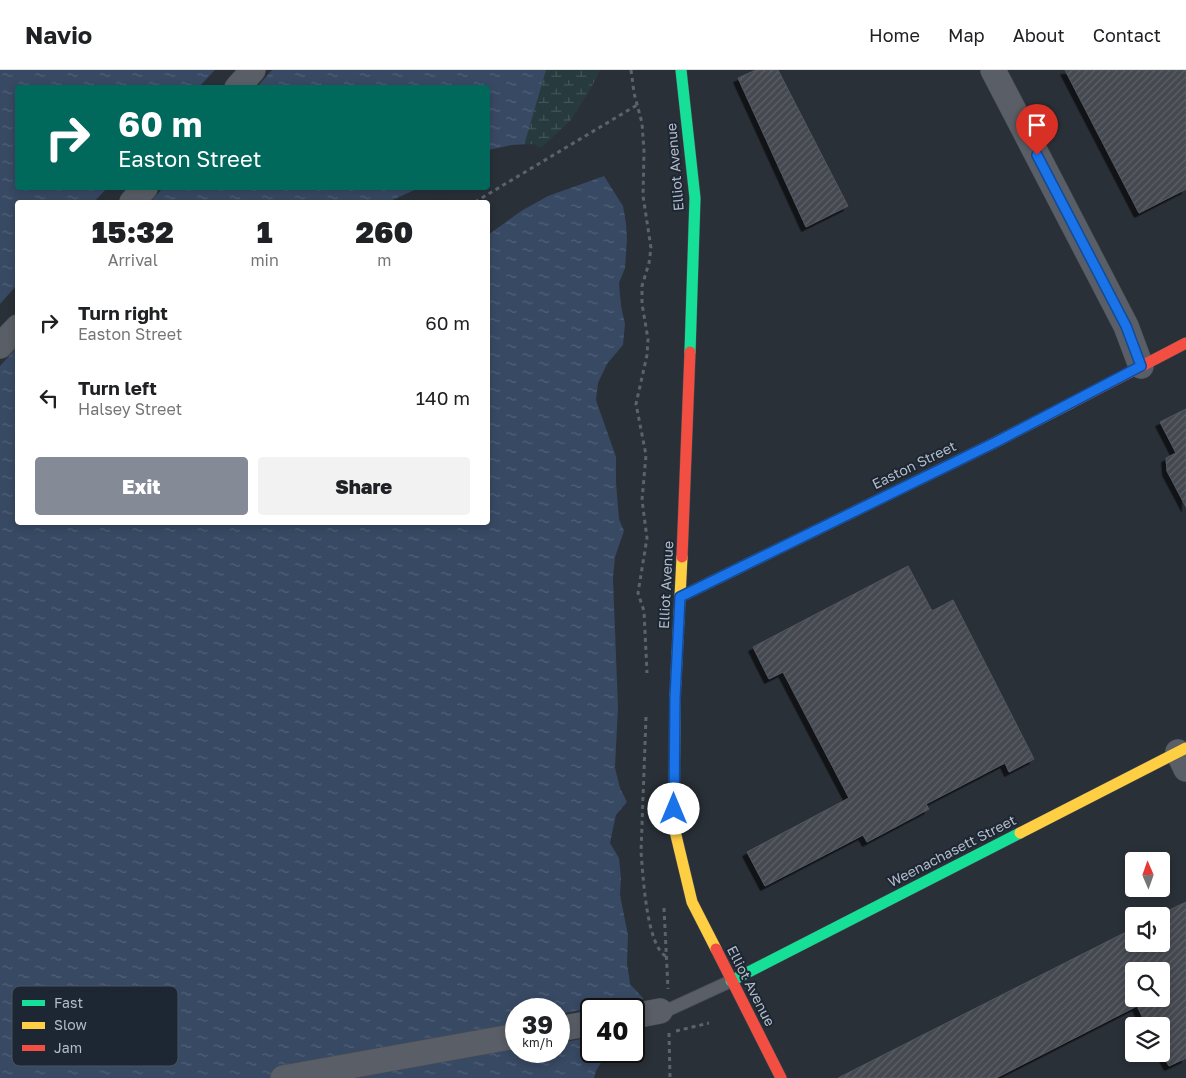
<!DOCTYPE html>
<style>
:root{--surface:#fff;--page:#f2f2f2;--text:#202124;--muted:#757577;--line:#e0e0e0;--accent:#848b96}
body{margin:0;font-family:"Golos Text",sans-serif;background:var(--page);color:var(--text);height:100vh;display:flex;flex-direction:column;font-size:19px;white-space:nowrap}
*{box-sizing:border-box;margin:0}
p{font-size:16px;color:var(--muted)}
.icon{flex:none;width:28px;height:28px;fill:none;stroke:currentColor;stroke-width:2;stroke-linecap:round;stroke-linejoin:round}
.map{position:relative;flex:1;overflow:hidden}
.side{position:absolute;left:15px;top:130px;width:475px;height:325px;display:flex;flex-direction:column;background:var(--surface);border-radius:5px;box-shadow:0 2px 8px #0003}
.side>*{flex:none}
.banner{position:absolute;left:15px;top:15px;width:475px;height:105px;border-radius:5px;box-shadow:0 2px 8px #0003;background:#00695c;color:#fff;overflow:hidden}
.needle{width:32px;rotate:358deg}
.fabs{position:absolute;left:1125px;top:782px;display:grid;gap:10px}
.fabs a{display:grid;place-items:center;width:45px;height:45px;border-radius:5px;background:var(--surface);box-shadow:0 2px 8px #0003;font-size:25px}
.speed{position:absolute;left:505px;top:928px;display:flex;gap:10px;font-size:25px;font-weight:700;text-align:center}
.speed>*{display:grid;place-content:center;width:65px;height:65px;border-radius:50%;background:var(--surface);box-shadow:0 2px 8px #0003;line-height:1}
.speed small{font-size:12px;font-weight:400}
.speed .limit{border:2px solid #111;border-radius:8px;background:#fff;color:#111}
.pin{position:absolute;display:grid;place-items:center;width:42px;height:42px;color:#fff;margin:-51px -21px;border-radius:50% 50% 50% 0;rotate:-45deg;box-shadow:0 0 5px #0007}
.pin .icon{rotate:45deg}
.me{position:absolute;width:55px;margin:-28px;rotate:0deg;stroke-linejoin:round;filter:drop-shadow(0 0 4px #0008)}
.turn{display:flex;align-items:center;gap:18px;height:105px;padding:0 20px;font-size:22px}
.turn .icon{width:65px;height:65px;stroke-width:2.5}
.turn b{display:block;font-size:35px;line-height:42px}
.eta{display:flex;justify-content:space-evenly;align-items:center;height:85px;text-align:center}
.eta b{font-size:30px;font-weight:800;line-height:35px}
.button{display:flex;gap:10px;margin-top:auto;padding:10px 20px}
.button a{flex:1;height:58px;border-radius:5px;background:var(--accent);color:#fff;font-size:20px;font-weight:800;line-height:58px;text-align:center}
.button a+a{background:var(--page);color:var(--text)}
ul{padding:0;list-style:none}
li{display:flex;align-items:center;gap:15px;height:75px;padding:0 20px}
li div{flex:1}
li b{display:block;font-size:19px}
li em{font-style:normal}
header{display:flex;align-items:center;gap:30px;box-sizing:border-box;height:70px;padding:0 25px;background:var(--surface);border-bottom:1px solid var(--line)}
header strong{font-size:24px}
nav{display:flex;gap:28px;margin-inline-start:auto;font-size:18px}
.map>svg:first-child{display:block}
.wetland{fill:url(#wetland-marsh)}
.water{fill:url(#water-ripples);fill-rule:evenodd}
.pier{fill:#2a3038}
.building{fill:url(#building-hatch);stroke:#52575f;fill-rule:evenodd;filter:url(#shadow)}
.lines{fill:none;stroke-linecap:round;stroke-linejoin:round}
.lane-casing{stroke:#484c53;stroke-width:14}
.street-casing{stroke:#484c53;stroke-width:26}
.fast-casing{stroke:#484c53;stroke-width:12}
.slow-casing{stroke:#484c53;stroke-width:12}
.jam-casing{stroke:#484c53;stroke-width:12}
.path{stroke:#5d636a;stroke-width:3;stroke-dasharray:4 4;stroke-linecap:butt}
.lane{stroke:#5a5e66;stroke-width:12}
.street{stroke:#5a5e66;stroke-width:25}
.fast{stroke:#16e098;stroke-width:11}
.slow{stroke:#ffcf43;stroke-width:11}
.jam{stroke:#f24e42;stroke-width:11}
.route-casing{stroke:#114b97;stroke-width:12}
.route{stroke:#1a73e8;stroke-width:9}
.labels{text-anchor:middle;stroke-width:4;stroke-linejoin:round;paint-order:stroke}
.street-label{font-size:14px;fill:#b4bcc9;stroke:#1d2633}
.key{fill:#1d2633;stroke:#4a5360;stroke-width:1}
.key-label{font-size:14px;fill:#b4bcc9}
</style>
<header>
<strong>Navio</strong>
<nav><a>Home</a><a>Map</a><a>About</a><a>Contact</a></nav>
</header>
<div class="map">
<svg width="1186" height="1008" viewBox="0 0 1186 1008">
<defs>
<pattern id="wetland-marsh" width="20" height="14" patternUnits="userSpaceOnUse" patternTransform="scale(1.25)"><rect width="20" height="14" fill="#273a3e"/><path d="M1 5h8M5 5V1M11 12h8M15 12V8" fill="none" stroke="#445559"/></pattern>
<pattern id="water-ripples" width="26" height="14" patternUnits="userSpaceOnUse" patternTransform="scale(1.25)"><rect width="26" height="14" fill="#384963"/><path d="M2 4q2-2 4 0t4 0M15 11q2-2 4 0t4 0" fill="none" stroke="#526178"/></pattern>
<pattern id="building-hatch" width="6" height="6" patternUnits="userSpaceOnUse" patternTransform="scale(1.25)"><rect width="6" height="6" fill="#444950"/><path d="M-1 1l2-2M0 6l6-6M5 7l2-2" fill="none" stroke="#5d6168"/></pattern>
<filter id="shadow"><feDropShadow dx="-4.5" dy="4.5" stdDeviation="0" flood-color="#0009"/></filter>
</defs>
<rect width="100%" height="100%" fill="#2a3038"/>
<path class="wetland" d="M403,0h197l-10,20 -20,31 -29,27 -7,-4 -21,1 -25,-57h-90z"/>
<path class="water" d="M0,0h546l-23,79 -14,2 -21,17v-80h-470v100h445l-30,9 -6,5h-409v320h470v-300l115,-56 30,58 -10,80 8,27 -17,60 11,111 7,31 -12,28 7,241 -8,18 13,159 12,20 -10,10h-43v42h22l-14,27h-599zM516,939h43v42h-43z"/>
<path class="pier" d="M215,0h57l-16,18 -57,-1z
M527,74l-2,7 -15,3 -22,17v-21l24,-5z
M589,93h14l12,11 11,22 10,28 2,23 -12,57 7,27 -16,60 13,74 -2,37 6,31 -11,29 -1,26 2,42 5,23 -2,30v66l2,53 -7,18 14,128 -1,30 12,21 -11,19 -2,-9h-43v28l-32,6v-29l85,-15 -14,-15 -1,-8 -2,-12 1,-29 -8,-40 1,-17 -2,-20 -9,-15 6,-28 11,-13 -7,-14 -5,-20 3,-61 -5,-129 2,-21 9,-26 -5,-12 -3,-37v-25l-20,-57 2,-17 9,-19 16,-19 2,-21 -4,-18 -2,-23 6,-15 2,-29 -1,-16 -3,-17 -19,-30 -56,20 -27,15 -33,24v-16l53,-36 26,-15z
M107,118h56l-13,14h-56z
M419,118h46l-3,3 -28,8 -4,3h-42z
M17,215l1,61 -18,20v-62z
M608,981h7l-11,18 -2,9h-8l2,-7z"/>
<path class="building" d="M756,0h22l70,136 -42,21 -68,-149z
M1065,0h121v119l-47,24z
M1186,339v98l-19,-36 -1,-13 10,-5 -16,-31z
M908,496l24,45 21,-11 81,159 -25,13 -4,-9 -79,41 3,5 -62,33 -4,-7 -98,51 -18,-34 102,-54 -66,-126 -14,7 -16,-32z
M1186,832v156l-17,8 -8,-14v-26h-14l-10,-20 -141,72h-158l296,-150v16h27v-28h-4zM1134,901h27v28h-27z"/>
<g class="lines">
<g class="lane-casing">
<path id="lane" d="M668,940l63,-29"/>
</g>
<g class="street-casing">
<path id="street" d="M993,0l133,256 15,40
M237,18l16,-18
M132,132l13,-14
M0,276l18,-19
M1178,682l8,17
M634,946l26,-5
M559,959l32,-6
M283,1008l233,-42"/>
</g>
<g class="fast-casing">
<path id="fast" d="M681,0l14,128 -5,154
M731,911l289,-148"/>
</g>
<g class="slow-casing">
<path id="slow" d="M682,487l-7,141 -1,129 18,75 24,47
M680,527l316,-155 75,-39
M1020,763l166,-85"/>
</g>
<g class="jam-casing">
<path id="jam" d="M1071,333l115,-60
M682,487l8,-205
M716,879l65,129"/>
</g>
<path class="path" d="M631,0l3,23 8,30 2,28 -1,45 8,52 -2,15 -7,23v18l6,35 -1,16 -11,49 10,51 -4,45 5,38 -9,55 6,18 3,62
M475,132l162,-97
M646,647l-5,135c2,21 5,95 26,105
M664,838l4,81
M676,961l33,-8
M669,963l1,45"/>
<use href="#lane" class="lane"/>
<use href="#street" class="street"/>
<use href="#fast" class="fast"/>
<use href="#slow" class="slow"/>
<use href="#jam" class="jam"/>
</g>
<g class="lines">
<g class="route-casing">
<path id="route" d="M674,739l1,-111 5,-101 316,-155 145,-76 -15,-40 -89,-171"/>
</g>
<use href="#route" class="route"/>
</g>
<g class="labels">
<g class="street-label">
<text transform="translate(675 97) rotate(-95)" y="5">Elliot Avenue</text>
<text transform="translate(914 395) rotate(-26)" y="5">Easton Street</text>
<text transform="translate(666 515) rotate(-87)" y="5">Elliot Avenue</text>
<text transform="translate(952 781) rotate(-27)" y="5">Weenachasett Street</text>
<text transform="translate(751 916) rotate(63)" y="5">Elliot Avenue</text>
</g>
</g>
<rect x="12" y="916" width="166" height="80" rx="8" class="key"/>
<rect x="22" y="930" width="23" height="6" fill="#16e098"/>
<rect x="22" y="952" width="23" height="7" fill="#ffcf43"/>
<rect x="22" y="975" width="23" height="6" fill="#f24e42"/>
<g class="key-label">
<text x="54" y="938">Fast</text>
<text x="54" y="960">Slow</text>
<text x="54" y="983">Jam</text>
</g>
</svg>
<div class="fabs">
<a><svg class="needle" viewBox="-14 -14 28 28"><path d="M0-13l5 13h-10z" fill="#e53935"/><path d="M0 13l5-13h-10z" fill="#757577"/></svg></a>
<a><svg class="icon" aria-label="sound" viewBox="0 0 24 24"><path d="M4 9h4l5-4v14l-5-4H4zM17 9q2 3 0 6"/></svg></a>
<a><svg class="icon" aria-label="search" viewBox="0 0 24 24"><circle cx="10" cy="10" r="6"/><path d="M15 15l6 6"/></svg></a>
<a><svg class="icon" aria-label="layers" viewBox="0 0 24 24"><path d="M12 4l9 5-9 5-9-5zM3 14l9 5 9-5"/></svg></a>
</div>
<div class="speed"><div>39<small>km/h</small></div><div class="limit">40</div></div>
<div class="pin" style="left:1037px;top:85px;background:#d93025"><svg class="icon" aria-label="arrive" viewBox="0 0 24 24"><path d="M6 21V4h12l-3 4 3 4H6"/></svg></div>
<svg class="me" style="left:674px;top:739px" viewBox="-20 -20 40 40"><circle r="19" fill="#fff"/><path d="M0-13L10 11 0 6-10 11z" fill="#1a73e8"/></svg>
<div class="banner">
<div class="turn"><svg class="icon" aria-label="right" viewBox="0 0 24 24"><path d="M7 20v-9h11M14 6l5 5-5 5"/></svg><div><b>60 m</b>Easton Street</div></div>
</div>
<section class="side">
<div class="eta">
<div><b>15:32</b><p>Arrival</p></div>
<div><b>1</b><p>min</p></div>
<div><b>260</b><p>m</p></div>
</div>
<ul>
<li><svg class="icon" aria-label="right" viewBox="0 0 24 24"><path d="M7 20v-9h11M14 6l5 5-5 5"/></svg><div><b>Turn right</b><p>Easton Street</p></div><em>60 m</em></li>
<li><svg class="icon" aria-label="left" viewBox="0 0 24 24"><path d="M17 20v-9H6M10 6l-5 5 5 5"/></svg><div><b>Turn left</b><p>Halsey Street</p></div><em>140 m</em></li>
</ul>
<div class="button"><a>Exit</a><a>Share</a></div>
</section>
</div>
